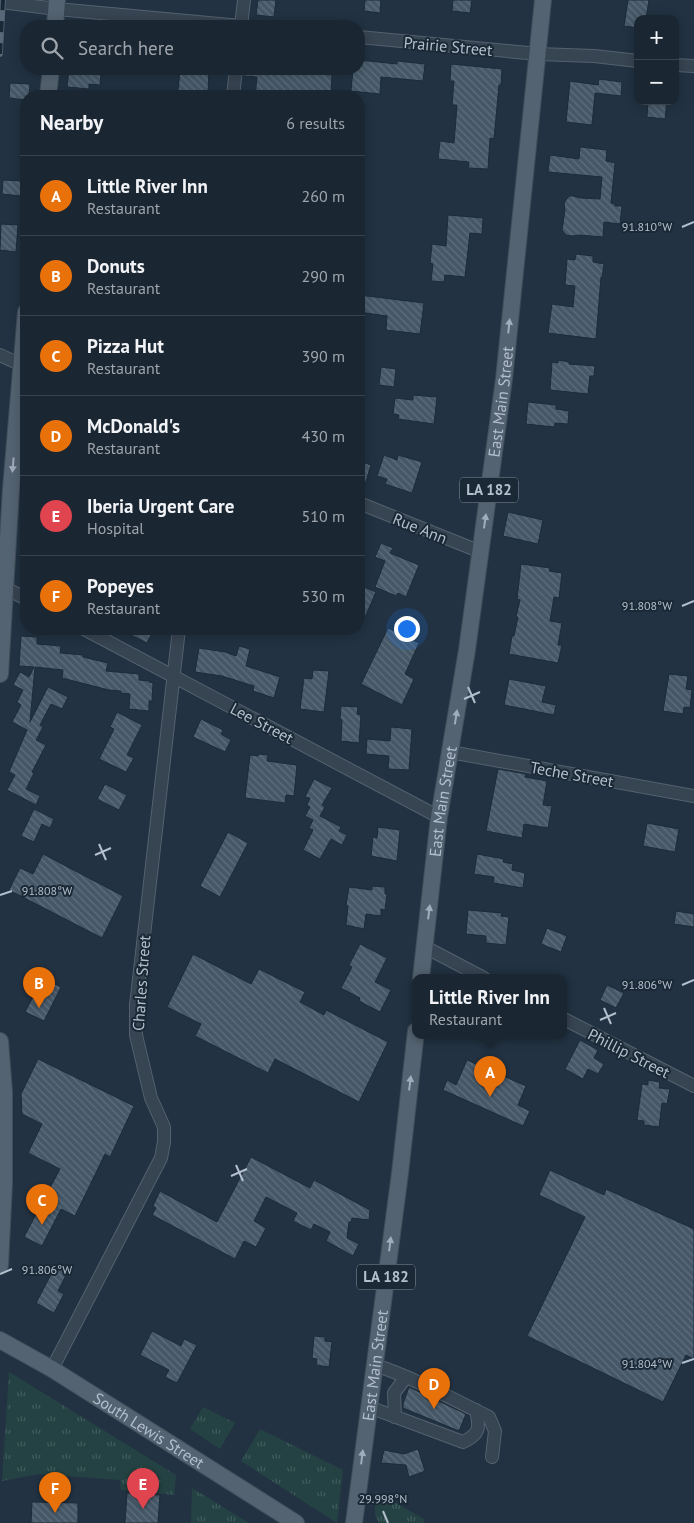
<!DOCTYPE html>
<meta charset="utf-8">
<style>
:root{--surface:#1a2632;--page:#232e3a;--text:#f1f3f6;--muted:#9fa5ac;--line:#38434d;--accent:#85bfff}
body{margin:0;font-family:"PT Sans",sans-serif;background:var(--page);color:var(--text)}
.controls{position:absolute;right:15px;top:15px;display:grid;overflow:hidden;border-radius:10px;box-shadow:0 2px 12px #0003}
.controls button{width:45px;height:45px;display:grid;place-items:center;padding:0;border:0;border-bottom:1px solid var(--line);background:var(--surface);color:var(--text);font:25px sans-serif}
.you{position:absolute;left:406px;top:628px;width:18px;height:18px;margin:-12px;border:4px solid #fff;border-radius:50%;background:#1a73e8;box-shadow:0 0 0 8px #1a73e833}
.badge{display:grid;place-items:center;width:32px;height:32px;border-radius:50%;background:var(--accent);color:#fff;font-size:16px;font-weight:700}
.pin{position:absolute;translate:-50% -41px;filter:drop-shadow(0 1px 2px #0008)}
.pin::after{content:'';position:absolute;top:26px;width:18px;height:15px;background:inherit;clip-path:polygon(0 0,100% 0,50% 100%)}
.popup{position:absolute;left:412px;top:974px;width:155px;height:65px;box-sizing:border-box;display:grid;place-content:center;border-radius:10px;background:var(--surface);filter:drop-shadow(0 1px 4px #0005);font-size:16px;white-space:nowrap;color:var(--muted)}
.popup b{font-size:19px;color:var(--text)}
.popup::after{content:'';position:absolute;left:50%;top:100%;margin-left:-10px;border:10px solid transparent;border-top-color:var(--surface)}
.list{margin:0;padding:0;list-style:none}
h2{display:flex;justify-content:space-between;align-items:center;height:65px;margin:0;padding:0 20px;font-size:21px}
h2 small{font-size:16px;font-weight:400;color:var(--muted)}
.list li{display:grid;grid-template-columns:32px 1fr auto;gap:15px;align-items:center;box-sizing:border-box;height:80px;padding:0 20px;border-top:1px solid var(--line)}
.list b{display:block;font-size:19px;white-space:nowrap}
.list p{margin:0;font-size:16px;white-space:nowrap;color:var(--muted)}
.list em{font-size:16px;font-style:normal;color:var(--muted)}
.icon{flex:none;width:28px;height:28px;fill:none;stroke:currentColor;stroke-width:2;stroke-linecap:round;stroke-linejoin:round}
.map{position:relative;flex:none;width:694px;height:1523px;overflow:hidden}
.search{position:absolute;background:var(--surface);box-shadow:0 2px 12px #0003;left:20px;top:20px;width:345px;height:55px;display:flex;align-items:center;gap:12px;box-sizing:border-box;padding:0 18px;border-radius:20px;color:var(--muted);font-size:19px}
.panel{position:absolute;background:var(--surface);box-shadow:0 2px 12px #0003;left:20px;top:90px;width:345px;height:545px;border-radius:20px}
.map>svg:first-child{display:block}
</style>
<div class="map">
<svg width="694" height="1523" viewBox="0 0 694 1523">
<defs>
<pattern id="grass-tufts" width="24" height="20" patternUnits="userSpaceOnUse" patternTransform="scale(1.25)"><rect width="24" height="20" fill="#244243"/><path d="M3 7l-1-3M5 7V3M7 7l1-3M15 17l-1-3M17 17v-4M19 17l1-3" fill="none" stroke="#415c5d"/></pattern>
<pattern id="building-back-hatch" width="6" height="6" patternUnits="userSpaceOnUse" patternTransform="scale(1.25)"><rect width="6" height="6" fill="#465868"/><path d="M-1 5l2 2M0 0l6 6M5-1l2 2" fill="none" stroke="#5e6e7c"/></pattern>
</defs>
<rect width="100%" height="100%" fill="#223242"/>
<path fill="url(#grass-tufts)" d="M9,1372L176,1475L174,1495L121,1490L120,1480L39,1474L2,1481Z
M203,1407L235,1423L220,1449L190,1429Z
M260,1429L343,1470L337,1523L241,1461Z
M192,1488L249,1523H191Z
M375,1491L424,1519V1523H379L375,1515Z"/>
<path fill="url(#building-back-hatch)" stroke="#1d2b38" d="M258,0H276L274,17L256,15Z
M365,0H381L380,13L364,11Z
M453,0H472L470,13L452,11Z
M628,0H649L646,19H638V28L624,26Z
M359,60L397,64V61L425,64L423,81L381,77L380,94L351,91L353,69H359Z
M451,64L502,69L501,85H499L494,139L490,138L488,169L468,168L469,162L438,159L440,141L454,143L457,105H452L454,81H450Z
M69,69H90V74L101,75L100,85L89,84V89L67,87Z
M180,69H209L208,94L178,91Z
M244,69H304V73L332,75L331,96H255L257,77L243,76Z
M599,79L622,82L621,96L595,93L592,125L566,122L570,81L598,85Z
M10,83L30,84L29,96H26V100L9,98Z
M648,101H667L665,119L647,117Z
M580,147L607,150L606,161L615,163L611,203L615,204V206H622L620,224L604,222L603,237L579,235L573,236L566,235L562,230L565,210L564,203L569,196H573L580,198L600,199L602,177L548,172L550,155L579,159Z
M3,180L22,181L21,196L2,194Z
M448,215L483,218L482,234L470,233L465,277L445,275L444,282L431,281L433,264L430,263L432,244L446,246Z
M1,224L18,225L16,252L0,250Z
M576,254L593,256V262L604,264L602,278L601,277L596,339L548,333L552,304L573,307L575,286L565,285L567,259L575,260Z
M359,295L424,303L420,334L386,330L387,316L359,312Z
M558,360L569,362V364L595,366L594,376H590L588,394L550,390L552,362L558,363Z
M381,367L396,369L394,387L379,385Z
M413,395L437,397L434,424L398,419L399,415L393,414L395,398L413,400Z
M528,402L556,405V409L569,411L568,424L555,423L554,427L526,424Z
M384,455L397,460L398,455L422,462L412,493L385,484L387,479L377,476Z
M359,461L371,465L362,495H359Z
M508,512L543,520L538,544L503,536Z
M381,543L393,548L390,553L419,565L406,597L398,593L396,596L375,587L385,561L375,557Z
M521,564L550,568L549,571L562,573L559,598L554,597L550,621L562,623L558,645H562L558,663L509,654L512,636H514L518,617H516L520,600L517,599Z
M359,585L376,592L359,631Z
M388,628L419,643L405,674L414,679L402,705L361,684Z
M119,629H154L147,643Z
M21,636L37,637V644L61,646L60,653L83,655V657L108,663L106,671L139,674V680L149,681V682L153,683L152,701H149V711L129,709L130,694L121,693V691L109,690L62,678L63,670L35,667L30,722L48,687L68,697L62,709L51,704L40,725L43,727L36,740L46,745L32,772L34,773L26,789L40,796L36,805L7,790L15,775L9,772L27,730L12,722L21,705L17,702L23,690L13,685L20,672L29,677L34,667L19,666Z
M239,646L250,649L246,666L280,677L274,698L253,691L254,686L222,676L195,672L199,648L225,652L236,656Z
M313,670L329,671L324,712L300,709L304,678L312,679Z
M669,674L688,676L686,689L692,690L690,708L684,707L683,714L663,711Z
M509,679L546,686L542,702L556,705L554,715L504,705Z
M341,706L358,707L357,714L361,715L359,743L341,741L342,720L340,719Z
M117,712L142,725L127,755L134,758L126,772L99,759L114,729L110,727Z
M201,719L223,730L221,734L231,740L225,752L193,737Z
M391,727L412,729L409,770L388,769L389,756L366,754L367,739L390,741Z
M258,754L268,755L267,761L297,765L294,796L286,795L285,803L245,798L250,755L258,756Z
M498,769L526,774L525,777L547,781L543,805L552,806L548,828L524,824L522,838L486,831Z
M314,779L332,788L322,805L325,807L320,816L341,827L339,831L347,835L342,845L331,839L320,859L303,850L313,830L309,828L313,820L305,816L310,807L307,805L310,798L305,797Z
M105,784L127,795L119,810L97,799Z
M34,809L54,819L50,828L42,824L34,842L21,836Z
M647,823L679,829L675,852L643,846Z
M378,827L400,830L397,861L371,856L373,837L377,838Z
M228,832L248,843L220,897L200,886Z
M43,854L123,896L102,938L9,890L20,868L33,874Z
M477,854L504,859L503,862L513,864L512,870L525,873L523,888L493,883L494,877L474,874Z
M372,886L385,887V894H387L385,910L381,909V916L366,914L364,929L346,925L348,906L346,905L349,887L372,890Z
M468,910L502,913L501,916L509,917L506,945L486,943V936L466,934Z
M676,911L694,914V927L674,924Z
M547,928L567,936L561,952L541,944Z
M360,944L387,958L375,982L391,990L380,1012L359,1001L360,998L341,988L352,967L349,965Z
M193,954L251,984L259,969L305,992L300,1002L324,1015L326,1010L388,1042L359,1102L275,1059L268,1073L195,1036L201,1024L167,1007Z
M43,978L61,987L44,1021L25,1012Z
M607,985L624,993L616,1008L600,1000Z
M580,1040L598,1050L594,1058L604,1064L598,1074L588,1069L583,1079L565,1069Z
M38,1059L134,1106L110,1157L105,1154L75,1216L61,1209L42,1246L24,1237L60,1169L28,1153L42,1124L22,1114L21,1094Z
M467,1060L526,1086L518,1105L530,1111L523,1126L443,1090L447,1080L456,1085Z
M648,1080L660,1082L659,1088L670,1089L667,1104L662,1103L659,1127L644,1125V1121L637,1120L642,1084L648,1085Z
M251,1157L310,1188L314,1180L370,1210L369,1220L352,1218L351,1222H349L347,1238L359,1244L353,1256L326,1241L330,1232L314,1224L311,1230L293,1221L297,1213L266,1197L254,1221L266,1228L256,1247L244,1241L235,1259L152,1215L156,1208L153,1206L160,1191L217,1222Z
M550,1170L604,1195L606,1189L694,1229V1359L686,1355L663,1402L527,1336L585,1217L539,1195Z
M56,1265L68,1271L58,1291L64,1294L54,1313L36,1303Z
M152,1331L181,1346L184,1339L197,1345L177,1383L165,1377L169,1370L140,1355Z
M314,1336L325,1337V1341L332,1342L329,1367L316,1365L317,1359L312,1358Z
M409,1387L466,1414L459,1431L403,1408V1404Z
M418,1449L425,1471L409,1477L406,1465L381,1463L384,1450L404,1454Z
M127,1493L160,1495L158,1523H125Z
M32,1502L78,1503V1523H31Z"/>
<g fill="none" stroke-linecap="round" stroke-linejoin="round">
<defs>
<path id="minor" d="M0,2L57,9L241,26
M241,26L244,0
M359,37L538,54L594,56L638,61
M675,65L694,66
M233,96L236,69
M0,355L26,367
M359,503L481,552
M0,585L26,599
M84,629L439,817
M450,752L694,796
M425,947L484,978
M564,1019L694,1086
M375,1365C414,1378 451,1398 489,1417L495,1431L492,1457
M52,1369L161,1158L164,1142V1127L151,1098L136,1035V1005L179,629
M369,1407L463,1442C480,1434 480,1428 476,1410
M395,1417L394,1393L406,1377"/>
<g id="major">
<path d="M55,26L57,0"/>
<path d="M48,96L51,69"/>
<path d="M0,674L11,489L26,312"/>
<path id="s1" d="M421,978L439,817L467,650L504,379L543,0"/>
<path d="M0,1041L4,1092V1183L0,1265"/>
<path id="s2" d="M0,1340L52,1369L296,1523"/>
<path id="s3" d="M354,1523L400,1173L416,1031"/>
</g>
</defs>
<use href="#minor" stroke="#54626f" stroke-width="14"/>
<use href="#major" stroke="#404d5a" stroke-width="18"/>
<use href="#minor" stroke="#374451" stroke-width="12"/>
<use href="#major" stroke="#546371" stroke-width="16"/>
<defs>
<path id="rail" d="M0,54L3,0"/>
</defs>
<use href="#rail" stroke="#586879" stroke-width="5.5"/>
<use href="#rail" stroke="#1b2936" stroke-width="4" stroke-dasharray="11" stroke-linecap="butt"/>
</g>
<defs><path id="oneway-solid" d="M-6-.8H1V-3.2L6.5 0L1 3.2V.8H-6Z" transform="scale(1.25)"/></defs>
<g fill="#a0adba">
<use href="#oneway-solid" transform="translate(509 326) rotate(-84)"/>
<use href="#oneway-solid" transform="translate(13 465) rotate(95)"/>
<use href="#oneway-solid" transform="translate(485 521) rotate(-82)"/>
<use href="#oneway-solid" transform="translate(456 717) rotate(-81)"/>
<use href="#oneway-solid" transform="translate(429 912) rotate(-83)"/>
<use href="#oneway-solid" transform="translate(410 1083) rotate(-83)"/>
<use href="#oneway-solid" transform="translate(390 1244) rotate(-83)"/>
<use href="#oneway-solid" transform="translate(362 1457) rotate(-83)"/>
</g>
<path fill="none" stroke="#b3bfcc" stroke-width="2" d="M682,227L694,222M682,606L694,601M468,687L475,703M464,699L480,692M99,844L106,860M95,855L111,848M0,895L12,891M682,985L694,980M604,1008L611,1024M600,1020L616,1013M236,1165L243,1181M231,1176L247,1169M0,1274L12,1269M682,1363L694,1359M383,1511L388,1523"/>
<g text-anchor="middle" stroke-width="4" stroke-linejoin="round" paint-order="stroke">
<g fill="#1b2936" stroke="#85929f" stroke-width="1">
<rect x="460" y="477.5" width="58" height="25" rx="4"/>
<rect x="357" y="1264.5" width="58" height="25" rx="4"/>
</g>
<g font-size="15" font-weight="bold" fill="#b3bfcc">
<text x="489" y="495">LA 182</text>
<text x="386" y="1282">LA 182</text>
</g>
<g font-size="16" fill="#b3bfcc" stroke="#1b2936">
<text transform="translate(448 46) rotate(5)" y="6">Prairie Street</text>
<text dy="6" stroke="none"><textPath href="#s1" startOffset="582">East Main Street</textPath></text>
<text transform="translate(420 528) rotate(22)" y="6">Rue Ann</text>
<text transform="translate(262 723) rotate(28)" y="6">Lee Street</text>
<text transform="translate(572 774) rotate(10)" y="6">Teche Street</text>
<text dy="6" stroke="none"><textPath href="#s1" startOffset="178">East Main Street</textPath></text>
<text transform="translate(141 983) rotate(-86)" y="6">Charles Street</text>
<text transform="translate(629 1053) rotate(27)" y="6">Phillip Street</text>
<text dy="6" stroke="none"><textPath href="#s3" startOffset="159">East Main Street</textPath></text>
<text dy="6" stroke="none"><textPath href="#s2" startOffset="174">South Lewis Street</textPath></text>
</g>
</g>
<g font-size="12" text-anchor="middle" fill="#b3bfcc" stroke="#1b2936" stroke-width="4" stroke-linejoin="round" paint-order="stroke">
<text x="647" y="231">91.810°W</text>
<text x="647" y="610">91.808°W</text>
<text x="47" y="895">91.808°W</text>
<text x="647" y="989">91.806°W</text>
<text x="47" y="1274">91.806°W</text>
<text x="647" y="1368">91.804°W</text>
<text x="383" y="1503">29.998°N</text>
</g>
</svg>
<div class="controls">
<button>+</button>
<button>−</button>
</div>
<div class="you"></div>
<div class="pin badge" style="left:490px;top:1097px;background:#e8710a">A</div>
<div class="popup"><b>Little River Inn</b>Restaurant</div>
<div class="pin badge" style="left:39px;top:1008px;background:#e8710a">B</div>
<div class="pin badge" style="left:42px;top:1225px;background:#e8710a">C</div>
<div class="pin badge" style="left:434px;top:1409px;background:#e8710a">D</div>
<div class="pin badge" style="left:143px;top:1509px;background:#e0444e">E</div>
<div class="pin badge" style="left:55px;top:1513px;background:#e8710a">F</div>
<div class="search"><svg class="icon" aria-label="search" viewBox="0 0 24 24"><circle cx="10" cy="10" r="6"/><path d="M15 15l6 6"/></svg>Search here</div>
<section class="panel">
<h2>Nearby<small>6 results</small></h2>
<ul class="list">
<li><span class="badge" style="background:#e8710a">A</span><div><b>Little River Inn</b><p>Restaurant</p></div><em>260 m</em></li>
<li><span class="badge" style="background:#e8710a">B</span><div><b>Donuts</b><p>Restaurant</p></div><em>290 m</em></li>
<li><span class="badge" style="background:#e8710a">C</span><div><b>Pizza Hut</b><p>Restaurant</p></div><em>390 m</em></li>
<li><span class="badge" style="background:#e8710a">D</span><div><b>McDonald's</b><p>Restaurant</p></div><em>430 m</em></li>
<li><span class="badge" style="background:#e0444e">E</span><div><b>Iberia Urgent Care</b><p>Hospital</p></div><em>510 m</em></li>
<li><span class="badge" style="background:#e8710a">F</span><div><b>Popeyes</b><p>Restaurant</p></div><em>530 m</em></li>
</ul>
</section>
</div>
